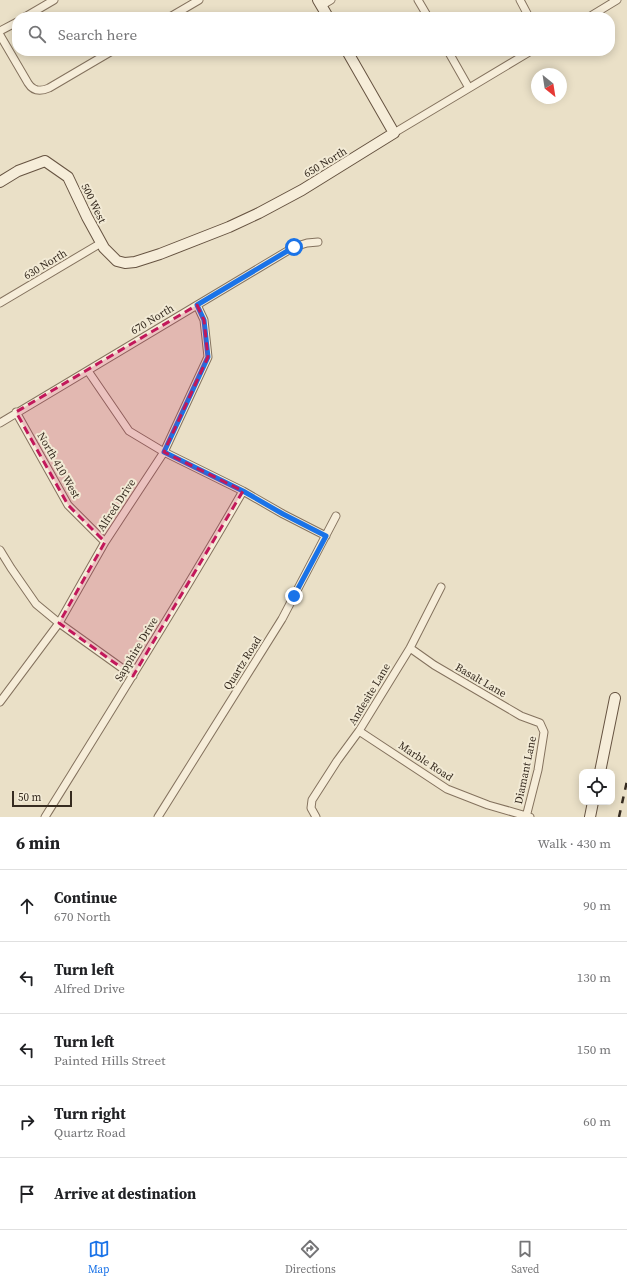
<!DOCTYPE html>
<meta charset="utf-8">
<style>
:root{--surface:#fff;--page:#f6f6f6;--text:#202124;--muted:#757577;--line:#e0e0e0;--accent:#1a73e8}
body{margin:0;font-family:"Source Serif 4",serif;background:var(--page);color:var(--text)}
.controls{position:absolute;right:12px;bottom:12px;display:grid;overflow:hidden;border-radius:8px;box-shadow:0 2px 10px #0003}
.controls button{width:36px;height:36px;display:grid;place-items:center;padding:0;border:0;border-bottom:1px solid var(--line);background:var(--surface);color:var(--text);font:20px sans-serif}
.compass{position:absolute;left:531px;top:68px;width:36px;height:36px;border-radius:50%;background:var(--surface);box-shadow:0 2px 10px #0003;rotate:150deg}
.scale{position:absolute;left:12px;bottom:10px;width:60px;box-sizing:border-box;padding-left:4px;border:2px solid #362b20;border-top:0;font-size:11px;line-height:14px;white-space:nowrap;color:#362b20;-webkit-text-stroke:3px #f2ead5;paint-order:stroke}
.stop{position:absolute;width:12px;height:12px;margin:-9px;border:3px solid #1a73e8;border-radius:50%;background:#fff}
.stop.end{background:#1a73e8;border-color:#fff;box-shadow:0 1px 4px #0008}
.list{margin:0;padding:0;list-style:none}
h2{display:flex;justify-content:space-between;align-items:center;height:52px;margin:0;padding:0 16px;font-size:17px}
h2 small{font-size:13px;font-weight:400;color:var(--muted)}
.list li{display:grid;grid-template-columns:26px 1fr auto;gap:12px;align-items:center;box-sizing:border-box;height:72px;padding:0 16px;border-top:1px solid var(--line)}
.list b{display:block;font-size:15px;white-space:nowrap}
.list p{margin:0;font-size:13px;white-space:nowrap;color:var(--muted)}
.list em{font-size:13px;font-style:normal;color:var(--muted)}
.icon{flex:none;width:22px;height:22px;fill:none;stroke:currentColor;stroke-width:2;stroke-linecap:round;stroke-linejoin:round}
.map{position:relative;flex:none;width:627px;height:817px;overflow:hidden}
.search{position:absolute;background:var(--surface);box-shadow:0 2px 10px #0003;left:12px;right:12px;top:12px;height:44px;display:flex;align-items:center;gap:10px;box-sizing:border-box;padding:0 14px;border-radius:16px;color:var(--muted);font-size:15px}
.sheet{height:412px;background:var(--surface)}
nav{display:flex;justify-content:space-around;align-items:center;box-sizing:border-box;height:56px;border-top:1px solid var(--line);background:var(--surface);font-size:11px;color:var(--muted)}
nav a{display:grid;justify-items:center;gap:2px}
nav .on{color:var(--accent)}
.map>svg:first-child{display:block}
</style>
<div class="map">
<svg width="627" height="817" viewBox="0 0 627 817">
<rect width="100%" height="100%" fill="#eae0c7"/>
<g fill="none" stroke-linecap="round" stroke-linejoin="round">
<defs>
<path id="street" d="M418,0L428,17
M520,0L529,17
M321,6L331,0
M25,17L54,0
M170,17L199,0
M589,17L617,0
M0,31L17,22
M0,35L28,83C33,91 40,92 49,88L112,51
M448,51L469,88
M394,133L531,51
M0,303L101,243
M88,371L129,431L164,452L243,491L283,514L326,536
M16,412L68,505L105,542
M0,423L294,247L307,243L318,242
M0,550L11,568L36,604L59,623L133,676
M410,648L434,665L521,716L540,723L544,732L538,770L526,817
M0,702L59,623L105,542L164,452L208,357L204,320L197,305
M359,731L447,789L488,805L530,817
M45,817C112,709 180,601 243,491
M158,817L282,619L336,516
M316,817L311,808L312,800L337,761L359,731L410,648L441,587"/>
<path id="secondary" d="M318,0L328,17
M0,182L18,171L45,161L68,177L87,217L104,248L117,261L125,263L135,262L160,254L229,227L259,213L302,190L394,133L347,51
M600,772L615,698
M590,817L593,802"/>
</defs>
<use href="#street" stroke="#84725e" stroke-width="9"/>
<use href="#secondary" stroke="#665341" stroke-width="12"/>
<use href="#street" stroke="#f6edd9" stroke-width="7"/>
<use href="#secondary" stroke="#f6edd9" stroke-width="10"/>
<path stroke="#362b20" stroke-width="2.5" stroke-dasharray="7 7" stroke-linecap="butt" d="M619,817L627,781"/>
</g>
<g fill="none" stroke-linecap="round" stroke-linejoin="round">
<path stroke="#1a73e8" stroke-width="5" d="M294,247L197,305L204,320L208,357L164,452L243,491L283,514L326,536L294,596"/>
</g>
<path fill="#c2185b" fill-opacity="0.2" stroke="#c2185b" stroke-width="3" stroke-dasharray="8 5" stroke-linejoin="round" d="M197,305L204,320L208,357L164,452L243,491L133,676L59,623L105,542L68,505L16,412Z"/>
<g text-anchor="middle" stroke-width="4" stroke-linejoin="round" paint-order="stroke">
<g font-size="11" fill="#362b20" stroke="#f2ead5">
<text transform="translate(325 162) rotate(-31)" y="4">650 North</text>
<text transform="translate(94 203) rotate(64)" y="4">500 West</text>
<text transform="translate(45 264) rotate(-31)" y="4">630 North</text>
<text transform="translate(152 319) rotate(-31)" y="4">670 North</text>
<text transform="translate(59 465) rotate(60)" y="4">North 410 West</text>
<text transform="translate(116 505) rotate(-57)" y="4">Alfred Drive</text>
<text transform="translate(136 649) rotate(-59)" y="4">Sapphire Drive</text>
<text transform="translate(242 663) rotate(-58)" y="4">Quartz Road</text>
<text transform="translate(481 680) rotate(30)" y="4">Basalt Lane</text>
<text transform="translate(369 694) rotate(-59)" y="4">Andesite Lane</text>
<text transform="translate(426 761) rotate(33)" y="4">Marble Road</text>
<text transform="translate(525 770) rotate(-78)" y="4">Diamant Lane</text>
</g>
</g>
</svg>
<div class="controls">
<button><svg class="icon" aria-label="locate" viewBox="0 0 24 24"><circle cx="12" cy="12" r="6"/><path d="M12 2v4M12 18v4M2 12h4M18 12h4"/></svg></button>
</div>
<svg class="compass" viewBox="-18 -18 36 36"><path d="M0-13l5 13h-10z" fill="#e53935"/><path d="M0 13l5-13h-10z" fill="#757577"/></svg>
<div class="scale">50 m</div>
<div class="stop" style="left:294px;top:247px"></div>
<div class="stop end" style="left:294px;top:596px"></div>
<div class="search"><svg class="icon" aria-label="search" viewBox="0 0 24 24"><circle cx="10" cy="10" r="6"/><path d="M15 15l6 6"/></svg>Search here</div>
</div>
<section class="sheet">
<h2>6 min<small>Walk · 430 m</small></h2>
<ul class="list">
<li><svg class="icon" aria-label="ahead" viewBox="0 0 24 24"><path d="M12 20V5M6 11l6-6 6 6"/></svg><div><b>Continue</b><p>670 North</p></div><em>90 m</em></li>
<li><svg class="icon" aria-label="left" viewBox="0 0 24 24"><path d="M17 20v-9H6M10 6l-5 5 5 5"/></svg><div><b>Turn left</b><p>Alfred Drive</p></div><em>130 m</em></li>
<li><svg class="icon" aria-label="left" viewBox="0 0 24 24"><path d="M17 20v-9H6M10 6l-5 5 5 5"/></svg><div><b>Turn left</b><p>Painted Hills Street</p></div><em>150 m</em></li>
<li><svg class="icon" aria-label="right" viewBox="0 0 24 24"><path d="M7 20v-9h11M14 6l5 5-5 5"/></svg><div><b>Turn right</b><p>Quartz Road</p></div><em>60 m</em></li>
<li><svg class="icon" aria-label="arrive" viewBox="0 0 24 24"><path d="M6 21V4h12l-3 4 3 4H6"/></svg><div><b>Arrive at destination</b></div></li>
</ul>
</section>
<nav>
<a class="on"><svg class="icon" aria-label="map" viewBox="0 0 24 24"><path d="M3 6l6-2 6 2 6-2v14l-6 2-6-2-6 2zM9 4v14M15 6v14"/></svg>Map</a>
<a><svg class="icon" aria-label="directions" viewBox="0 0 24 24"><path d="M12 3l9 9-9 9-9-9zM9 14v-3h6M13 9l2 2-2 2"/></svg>Directions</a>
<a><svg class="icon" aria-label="saved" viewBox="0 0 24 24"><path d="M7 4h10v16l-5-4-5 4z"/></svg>Saved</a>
</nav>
